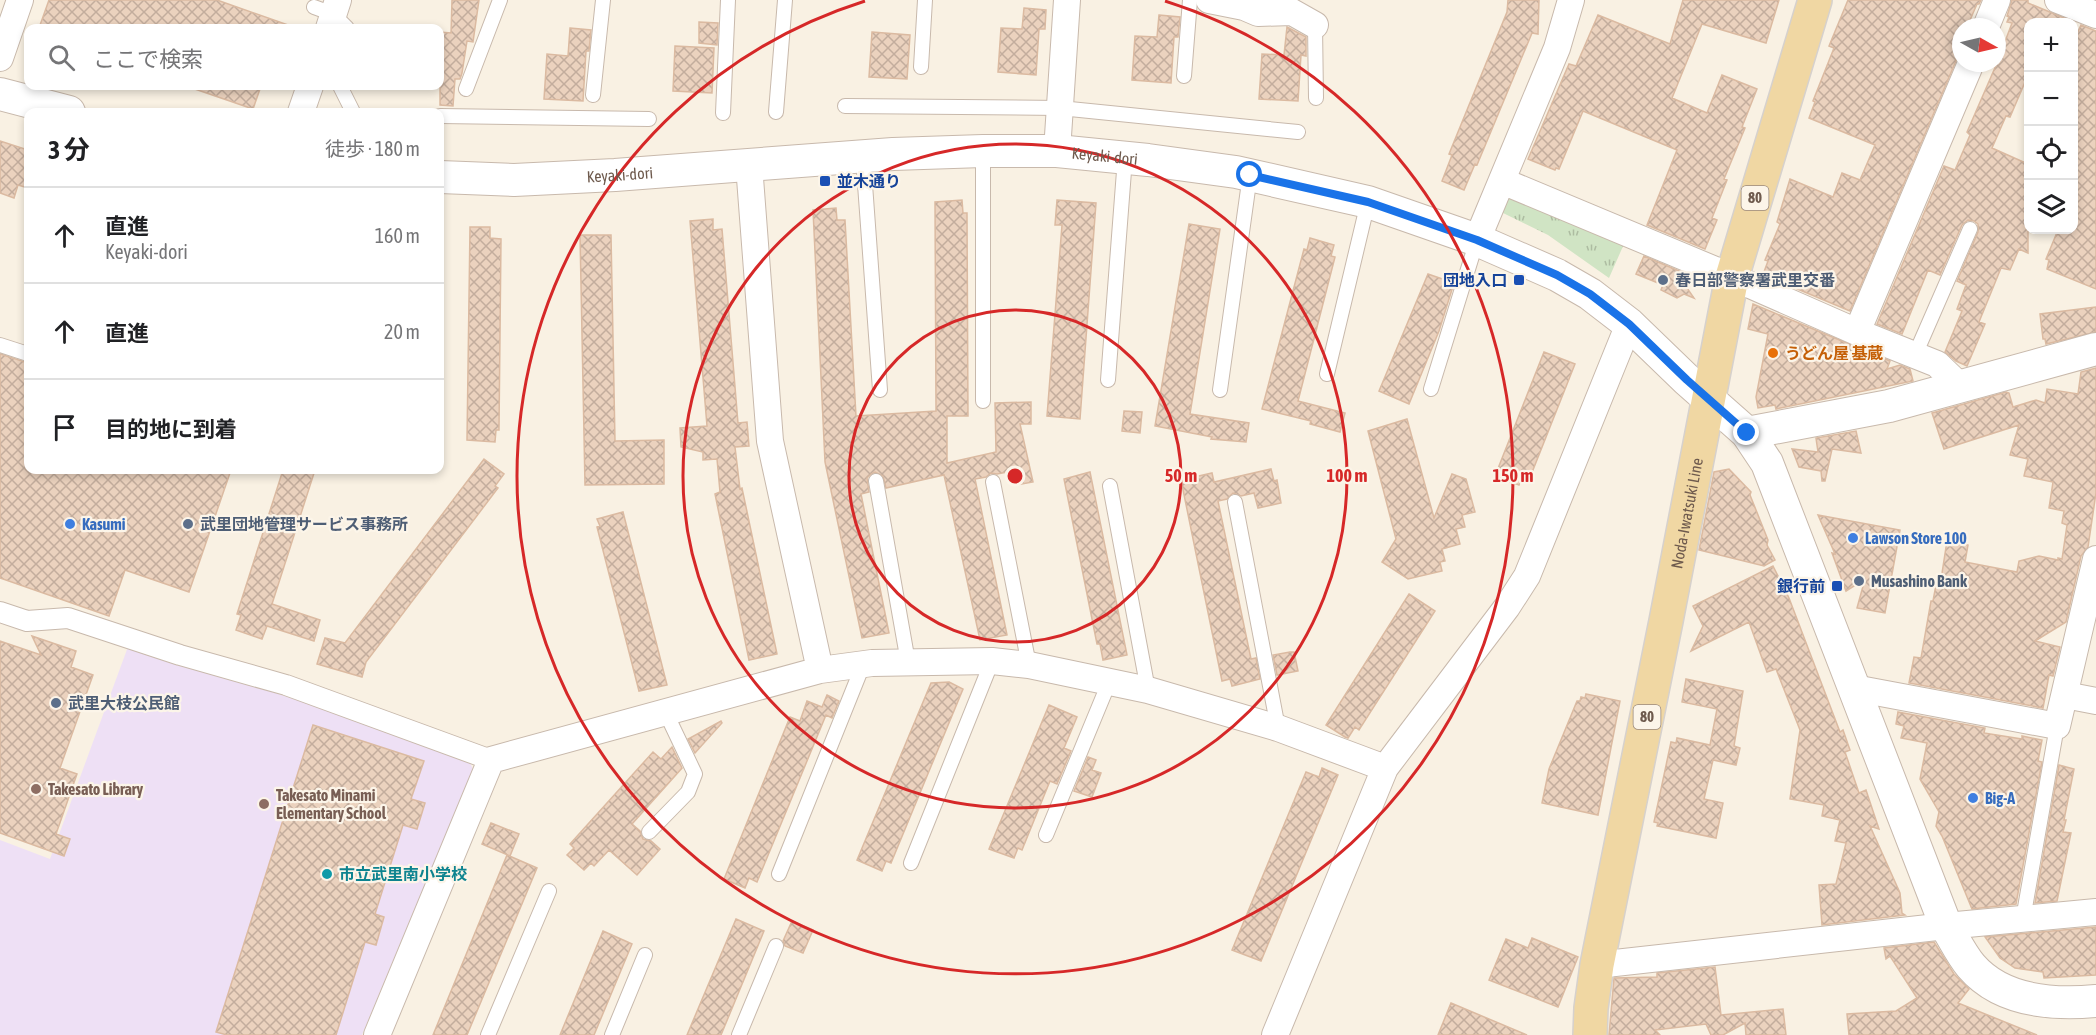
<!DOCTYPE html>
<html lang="ja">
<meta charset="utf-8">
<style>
:root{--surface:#fff;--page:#f2f2f2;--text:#202124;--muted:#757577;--line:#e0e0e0}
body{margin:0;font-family:"Asap Condensed","Noto Sans JP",sans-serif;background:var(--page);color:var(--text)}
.controls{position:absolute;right:18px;top:18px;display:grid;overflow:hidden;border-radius:12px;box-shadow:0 3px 9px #0003}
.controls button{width:54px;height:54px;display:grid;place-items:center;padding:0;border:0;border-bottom:2px solid var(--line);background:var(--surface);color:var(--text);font:30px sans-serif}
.compass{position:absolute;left:1952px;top:18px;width:54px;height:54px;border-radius:50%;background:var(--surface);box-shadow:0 3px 9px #0003;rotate:98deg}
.stop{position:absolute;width:18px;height:18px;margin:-14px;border:4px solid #1a73e8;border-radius:50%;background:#fff}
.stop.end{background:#1a73e8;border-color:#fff;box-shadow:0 2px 6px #0008}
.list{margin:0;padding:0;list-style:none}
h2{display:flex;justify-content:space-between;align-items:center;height:78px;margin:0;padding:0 24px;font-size:26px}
h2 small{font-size:20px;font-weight:400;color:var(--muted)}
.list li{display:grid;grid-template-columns:39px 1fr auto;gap:18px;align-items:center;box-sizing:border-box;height:96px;padding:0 24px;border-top:2px solid var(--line)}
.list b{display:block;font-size:22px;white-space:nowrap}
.list p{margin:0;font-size:20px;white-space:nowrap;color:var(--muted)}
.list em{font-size:20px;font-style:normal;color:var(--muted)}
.icon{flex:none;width:33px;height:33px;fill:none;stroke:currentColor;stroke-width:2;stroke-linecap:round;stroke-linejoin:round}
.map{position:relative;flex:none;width:2096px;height:1035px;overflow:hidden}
.search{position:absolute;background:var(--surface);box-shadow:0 3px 9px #0003;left:24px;top:24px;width:420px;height:66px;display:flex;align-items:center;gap:15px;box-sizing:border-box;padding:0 21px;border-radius:12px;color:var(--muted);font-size:22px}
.panel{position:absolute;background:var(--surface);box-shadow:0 3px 9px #0003;left:24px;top:108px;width:420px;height:366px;border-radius:12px}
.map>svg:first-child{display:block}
</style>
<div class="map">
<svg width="2096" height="1035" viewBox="0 0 2096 1035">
<defs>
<pattern id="grass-tufts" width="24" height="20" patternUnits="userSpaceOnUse" patternTransform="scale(1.5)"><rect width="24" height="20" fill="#d0e4c4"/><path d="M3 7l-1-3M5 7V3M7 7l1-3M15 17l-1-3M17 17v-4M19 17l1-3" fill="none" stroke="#adbca1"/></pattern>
<pattern id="building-cross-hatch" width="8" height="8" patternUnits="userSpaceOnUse" patternTransform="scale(1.5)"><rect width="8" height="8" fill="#ebd2be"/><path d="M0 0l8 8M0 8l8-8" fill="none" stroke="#c3ad9d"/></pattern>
</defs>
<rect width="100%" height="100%" fill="#f9f1e3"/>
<path fill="#eee0f5" d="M129,644L467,757L473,769L362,1035H0V840L50,859Z"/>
<path fill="url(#grass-tufts)" d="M1509,195L1624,244L1609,278L1548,235L1501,212Z"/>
<path fill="url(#building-cross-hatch)" stroke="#dbbaa1" stroke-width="1.5" d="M49,0H217L291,26V28H39Z
M452,0H479L473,42L467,41L462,73L460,79H455L453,106L440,105V32L451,33Z
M1508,0H1539L1538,34L1532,33L1477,165L1475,164L1464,190L1442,181L1452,155L1449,154L1507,12Z
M1683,0H1779L1766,43L1702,24L1672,98L1707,113L1722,75L1757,89L1742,127L1745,128L1724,179L1727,180L1712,218L1717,220L1705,249L1647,225L1677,150L1583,111L1559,169L1556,168L1555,170L1528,159L1569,64L1576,66L1598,15L1670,44Z
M1848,0H1981L1979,4H1977L1967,27H1961V42L1956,53L1958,54V56L1850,311L1764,275V272L1768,261L1765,260L1780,224L1777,222L1790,179L1833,197L1842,173L1860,180L1875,145L1809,118L1815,102L1813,101L1834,48L1829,46Z
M2012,0H2028V3L2074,22H2028V75L2010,117L2006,116L1992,148L2028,164V253L2019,249L2010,270L2001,268L1979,322L1985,324L1967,366L1956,361L1945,352L1962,311L1957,309L1966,285L1957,281L1978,232V224L1974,221L1968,220L1962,225L1940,275L1928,270L1902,334L1877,324L1944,166L1955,170L1970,135L1967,132L1997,63L2012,23L2007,22L2009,17L2007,16Z
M1024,8L1046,10L1045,29H1039L1036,75L998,72L1001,28L1022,29Z
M1159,15L1180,17L1178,37H1174L1171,83L1132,80L1135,36L1157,37Z
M699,22L718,23L717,45L699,43Z
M2081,25L2096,31V289L2047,269L2049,260L2046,259L2058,230H2073V43Z
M1287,27L1306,37V56L1301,55L1298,101L1259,99L1262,54L1284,55Z
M570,28L591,30L589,51H586L583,101L544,99L547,54L568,56Z
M872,32L910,35L907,79L869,77Z
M675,46L714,48L712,93L673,91Z
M193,86H261L253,109L192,88Z
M0,141L28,150V188L18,185L14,198L0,193Z
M962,200L963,213H967L968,416H947V463L996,452L995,403L1031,402V424H1020L1033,482L1016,485L1013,471L997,474L991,473L986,477L975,479L1007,635L980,640L944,475L886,488L883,476L875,472L871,474L867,478L869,492L861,494L889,633L862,638L825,462L813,210L836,208L837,220H845L856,416L936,411L935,202Z
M1057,200L1096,203L1080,419L1047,416L1062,225H1055Z
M713,219V230L722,229L738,423L747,422L749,446L735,447L740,489L742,488L777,654L749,660L715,494L720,492L717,459L703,460V452L681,447L680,428L707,426L690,221Z
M1189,224L1220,229L1190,414L1249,423L1246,442L1211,439L1212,437L1155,426Z
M470,227H490V238L501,239L499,430H496L495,442L467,440Z
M580,235H611L615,441L664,440V484L585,485Z
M1310,238L1334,245L1331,256L1335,257L1298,401L1345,413L1340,432L1310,424L1311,421L1262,409L1304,249L1307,250Z
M1644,256L1679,271L1678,275L1694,298L1684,294L1677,298L1661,290L1663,285L1636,274Z
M1428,274L1454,283L1439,331L1409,404L1379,391Z
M1753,304L1890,361L1887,369L1900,365L1910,369L1913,381L1776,409L1775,405L1758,408L1756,397L1768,334L1748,329Z
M2096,307V332L2046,344L2045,339H2043L2040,314Z
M1544,352L1575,364L1529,480L1522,477L1519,485L1495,476Z
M0,354L28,363V470H231L189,592L125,570L109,616L0,578Z
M2096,368V493L2088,547L2081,556L2066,622L2035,641L2060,647L2053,676L2049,675L2043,708L1909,683L1914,657L1921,658L1931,601H1933L1936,585L1940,586L1947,541L1968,545L1965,562L2017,572L2019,561L2039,556L2058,560V558L2062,559L2067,525L2062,523L2064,511L2049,508L2053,482L2024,476L2028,459L2010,455L2019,425L1944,449L1932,413L2006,392L2009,393L2013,407L2036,400L2045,403L2047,389L2078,394L2081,372Z
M1124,411L1142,412L1140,433L1122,431Z
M1407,419L1434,518L1452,474L1466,479L1475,512L1462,515L1465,527L1456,529L1460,544L1442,549L1445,561L1440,562L1442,571L1408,579L1382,562L1396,539L1368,431Z
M1856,431L1861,453L1832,449L1825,481H1822L1821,471L1799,467L1792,449L1818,452L1816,438Z
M484,459L504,474L495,486L498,488L366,662L362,677L317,664L325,638L345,643Z
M1271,469L1274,481L1277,480L1281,503L1258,508L1254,493L1241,496L1233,493L1227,499L1218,501L1251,659L1256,658L1260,679L1232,686L1230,679L1222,681L1181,480L1212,473L1214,482Z
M1729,469L1751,492L1750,495L1768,540L1767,545L1775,560L1764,566L1699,550L1714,472Z
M283,470H315L272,604L320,620L314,641L267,626L262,639L236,630L241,615L237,614Z
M1090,472L1127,655L1103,660L1100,644H1097L1064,479Z
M623,512L667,685L639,691L597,527L600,526L597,519Z
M1818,515L1900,530L1885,613L1857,608L1865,579L1846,591L1832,553L1835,554Z
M1773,566L1789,598L1840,732L1843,730L1850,750L1845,752L1859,793L1866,790L1879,829L1870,826L1900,893L1902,913L1905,915L1822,925L1819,885L1836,884L1846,843L1835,841L1840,820L1822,816L1824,805L1790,799L1800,730L1776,669L1767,672L1749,622L1691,651L1703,626L1693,606Z
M1409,594L1435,611L1359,730L1355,727L1348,738L1345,737L1326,725Z
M32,636L76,651L71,667L93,675L60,768L77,774L56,834L70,839L64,856L0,833V641L41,655Z
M1290,652H1294L1298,671L1277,675L1273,655Z
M1686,679L1743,691L1734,746L1740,748L1736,765L1713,760L1704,799L1723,803L1716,838L1657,826L1658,823L1654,822L1671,742L1676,743L1677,738L1710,745L1717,709L1682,702Z
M949,682L963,689L891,863L886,861L882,871L857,860L931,683Z
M1586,694L1620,701L1598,815L1542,803L1549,769L1577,701H1580L1581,697L1585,698Z
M827,695L839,701L832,718L826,715L757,882L749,878L745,888L724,879L790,717L800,721L807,701L822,707Z
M1049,705L1077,717L1064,748L1071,751L1057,784L1050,781L1022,850L1018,848L1014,858L989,849Z
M1898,712L1985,728L1984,733L2022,739V736L2042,740L2038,761L2042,762L2016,904L1972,909L1942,836L1936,826L1939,812L1920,779L1927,743L1901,738L1904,726L1896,724Z
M721,721L722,723L695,753L688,739Z
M313,725L424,761L411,799L425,803L417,829L403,825L375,914L384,917L376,945L365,942L336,1035H227L216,1032Z
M672,747L682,768L632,824L640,831L643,839L651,841L660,849L637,875L609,850L594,866L591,863L584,870L567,855L574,848L570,844L653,752L661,759Z
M1088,757L1096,760L1092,770L1101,773L1092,797L1074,791Z
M2059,765L2074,769L2064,820H2066L2063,832L2071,833L2057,901L2035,903Z
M1322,768L1338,775L1261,961L1232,950L1306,772L1319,777Z
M491,823L519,834L510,856L482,844Z
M507,855L537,868L467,1035H433Z
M736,919L764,931L721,1035H687Z
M792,921L813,930L803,953L785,946L783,941Z
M2096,927V975L2044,978L2043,972L2015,968L2000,958L1985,937Z
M603,931L632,944L594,1035H560Z
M1532,938L1578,957L1558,1007L1489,980L1506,939L1528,948Z
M1934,942L1954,974L1969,989L1958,1003L2037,1035H1849L1847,1014L1896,1011L1917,998L1890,956L1886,959L1884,948Z
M1715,967L1721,1015L1783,1009L1786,1035H1746L1745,1023L1723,1035H1711L1706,1024L1655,1030L1660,1035H1609L1614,978L1657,977V973Z
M1451,1003L1527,1035H1438Z"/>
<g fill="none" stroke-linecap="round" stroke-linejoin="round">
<defs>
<path id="service" d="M314,7L333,14L347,28
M1315,25L1316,98
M921,67L925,0
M1184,76L1190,0
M340,86L353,112
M466,89L500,0
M593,95L603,0
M845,106L1060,108L1298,132
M776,112L785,0
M723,113L728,0
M440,116L649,119
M863,157L880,390
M0,345L28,354
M1915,355L1970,229
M1327,374L1368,202
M1108,380L1125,158
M1431,389L1477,240
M1220,390L1250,175
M983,401V151
M876,481L908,662
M993,482L1029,665
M1110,486L1148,690
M1235,502L1278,728
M649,832L688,792L695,774L666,713
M1046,835L1110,680
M911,863L992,661
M779,874L863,665
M2023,919L2057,726
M488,1035L549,891
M612,1035L645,955
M739,1035L776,946"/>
<path id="pedestrian" d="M0,612L27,621L68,618L180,655L286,685L491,760"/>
<path id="minor" d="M1209,0L1244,7L1258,13L1292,12L1315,25
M2058,0L2096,15
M1986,27L1997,0
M329,28L338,0
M0,58L20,0
M301,112L310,86
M1057,151L1067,0
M749,165L770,441L820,670
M1502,181L1732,277L1857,332L1937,364L1962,388
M1477,240L1557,48L1571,0
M1857,332L1971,63
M1854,688L2057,726L2096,559
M2065,695L2096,701
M1597,965L1946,926L2096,912
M377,1035L491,760L820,670L872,663L992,661L1029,665L1148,690L1278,728L1385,768
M1275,1035L1385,768L1507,607L1527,576L1629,324"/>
<g id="tertiary">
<path d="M0,94L69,112"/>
<path id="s1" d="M440,177L514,180L615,175L893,154L983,151H1057L1148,160L1236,172L1368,202L1477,240L1557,275L1590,294L1629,324L1687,380L1747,433L1767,463L1946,926C1954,939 1961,954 1971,966C2001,1001 2053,1005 2096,1001"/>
<path d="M1747,433L1889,406L2096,349"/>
</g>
<g id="primary">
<path id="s2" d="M1590,1035L1591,1008L1597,965L1666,621L1732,277L1815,0"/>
</g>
</defs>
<use href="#service" stroke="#c8b9ac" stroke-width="16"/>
<use href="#pedestrian" stroke="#c8b9ac" stroke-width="22"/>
<use href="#minor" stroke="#c8b9ac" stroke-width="28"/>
<use href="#tertiary" stroke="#c8b9ac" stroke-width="34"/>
<use href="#primary" stroke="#d6d1cd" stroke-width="36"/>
<use href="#service" stroke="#fff" stroke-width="14"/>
<use href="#pedestrian" stroke="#fff" stroke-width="20"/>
<use href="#minor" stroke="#fff" stroke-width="26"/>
<use href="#tertiary" stroke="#fff" stroke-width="32"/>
<use href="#primary" stroke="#f0d7a3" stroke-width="33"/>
</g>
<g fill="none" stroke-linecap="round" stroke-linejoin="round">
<path stroke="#1a73e8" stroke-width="8" d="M1250,175L1368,202L1477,240L1557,275L1590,294L1629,324L1687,380L1747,433"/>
</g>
<g fill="none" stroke="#d62828" stroke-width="3">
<circle cx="1015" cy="476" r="166"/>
<circle cx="1015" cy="476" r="332"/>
<path d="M1165 1A498 498 0 1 1 865 1"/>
</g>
<g fill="#1a4fb4" stroke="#fcf5e9" stroke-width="2">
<rect x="819" y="175" width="12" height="12" rx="3"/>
<rect x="1513" y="274" width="12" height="12" rx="3"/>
<rect x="1831" y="580" width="12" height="12" rx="3"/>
</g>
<g fill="#5c6f8a" stroke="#fcf5e9" stroke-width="2">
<circle cx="1663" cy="280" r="6"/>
<circle cx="188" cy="524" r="6"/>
<circle cx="1859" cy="581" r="6"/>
<circle cx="56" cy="703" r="6"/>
</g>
<circle fill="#e8710a" stroke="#fcf5e9" stroke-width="2" cx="1773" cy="353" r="6"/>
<g fill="#3f7fe0" stroke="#fcf5e9" stroke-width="2">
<circle cx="70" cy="524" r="6"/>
<circle cx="1853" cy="538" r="6"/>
<circle cx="1973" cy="798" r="6"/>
</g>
<g fill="#8d6e63" stroke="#fcf5e9" stroke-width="2">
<circle cx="36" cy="789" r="6"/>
<circle cx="264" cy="804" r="6"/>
</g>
<circle fill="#0f9aa8" stroke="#fcf5e9" stroke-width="2" cx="327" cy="874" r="6"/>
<g text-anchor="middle" stroke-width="4.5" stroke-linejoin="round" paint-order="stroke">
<g fill="#fcf5e9" stroke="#99887c" stroke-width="1.5">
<rect x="1741.5" y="186" width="27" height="24" rx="4.5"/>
<rect x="1633.5" y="705" width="27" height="24" rx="4.5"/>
</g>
<g font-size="15" font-weight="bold" fill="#6e5a4d">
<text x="1755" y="203">80</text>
<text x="1647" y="722">80</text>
</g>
<g font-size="16" fill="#6e5a4d" stroke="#fcf5e9">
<text dy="6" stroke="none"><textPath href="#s1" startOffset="666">Keyaki-dori</textPath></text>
<text dy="6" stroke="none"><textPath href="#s1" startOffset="180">Keyaki-dori</textPath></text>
<text dy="6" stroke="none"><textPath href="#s2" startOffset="531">Noda-Iwatsuki Line</textPath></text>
</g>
<g font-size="16" font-weight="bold" fill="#164399" stroke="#fcf5e9" text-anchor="end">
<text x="837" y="187" text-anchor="start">並木通り</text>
<text x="1507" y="286">団地入口</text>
<text x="1825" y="592">銀行前</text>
</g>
<g font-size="16" font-weight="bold" fill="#4e5e75" stroke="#fcf5e9" text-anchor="start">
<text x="1675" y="286">春日部警察署武里交番</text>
<text x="200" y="530">武里団地管理サービス事務所</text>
<text x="1871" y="587">Musashino Bank</text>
<text x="68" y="709">武里大枝公民館</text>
</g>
<g font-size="16" font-weight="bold" fill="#c56008" stroke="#fcf5e9" text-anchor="start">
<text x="1785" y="359">うどん屋 基蔵</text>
</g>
<g font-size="16" font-weight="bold" fill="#366cbe" stroke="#fcf5e9" text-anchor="start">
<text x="82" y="530">Kasumi</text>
<text x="1865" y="544">Lawson Store 100</text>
<text x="1985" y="804">Big-A</text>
</g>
<g font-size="16" font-weight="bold" fill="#785e54" stroke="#fcf5e9" text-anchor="start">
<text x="48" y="795">Takesato Library</text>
<text x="276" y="801">Takesato Minami<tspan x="276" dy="18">Elementary School</tspan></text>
</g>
<g font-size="16" font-weight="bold" fill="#0d838f" stroke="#fcf5e9" text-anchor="start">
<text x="339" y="880">市立武里南小学校</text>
</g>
</g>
<circle cx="1015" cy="476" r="9" fill="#d62828" stroke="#fcf5e9" stroke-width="3"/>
<g font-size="18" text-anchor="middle" font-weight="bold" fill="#d62828" stroke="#fcf5e9" stroke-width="4.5" stroke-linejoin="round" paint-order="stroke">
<text x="1181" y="482">50 m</text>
<text x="1347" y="482">100 m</text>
<text x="1513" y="482">150 m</text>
</g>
</svg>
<div class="controls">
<button>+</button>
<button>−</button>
<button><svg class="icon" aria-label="locate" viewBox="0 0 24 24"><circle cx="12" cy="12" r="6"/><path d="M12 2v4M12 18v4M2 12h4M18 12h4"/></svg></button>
<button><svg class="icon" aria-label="layers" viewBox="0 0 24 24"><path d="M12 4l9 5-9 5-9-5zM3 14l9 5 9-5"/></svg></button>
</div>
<svg class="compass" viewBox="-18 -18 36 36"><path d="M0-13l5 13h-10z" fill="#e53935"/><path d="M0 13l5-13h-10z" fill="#757577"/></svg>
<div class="stop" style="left:1250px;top:175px"></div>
<div class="stop end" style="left:1747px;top:433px"></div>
<div class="search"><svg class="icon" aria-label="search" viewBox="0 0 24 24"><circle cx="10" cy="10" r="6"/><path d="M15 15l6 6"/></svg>ここで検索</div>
<section class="panel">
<h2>3 分<small>徒歩 · 180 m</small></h2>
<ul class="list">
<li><svg class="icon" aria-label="ahead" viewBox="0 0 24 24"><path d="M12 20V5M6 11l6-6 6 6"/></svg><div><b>直進</b><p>Keyaki-dori</p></div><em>160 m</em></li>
<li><svg class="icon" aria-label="ahead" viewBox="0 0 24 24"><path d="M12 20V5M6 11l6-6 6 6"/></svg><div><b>直進</b></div><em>20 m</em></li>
<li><svg class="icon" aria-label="arrive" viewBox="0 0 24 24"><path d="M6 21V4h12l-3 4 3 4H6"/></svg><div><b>目的地に到着</b></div></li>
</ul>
</section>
</div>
